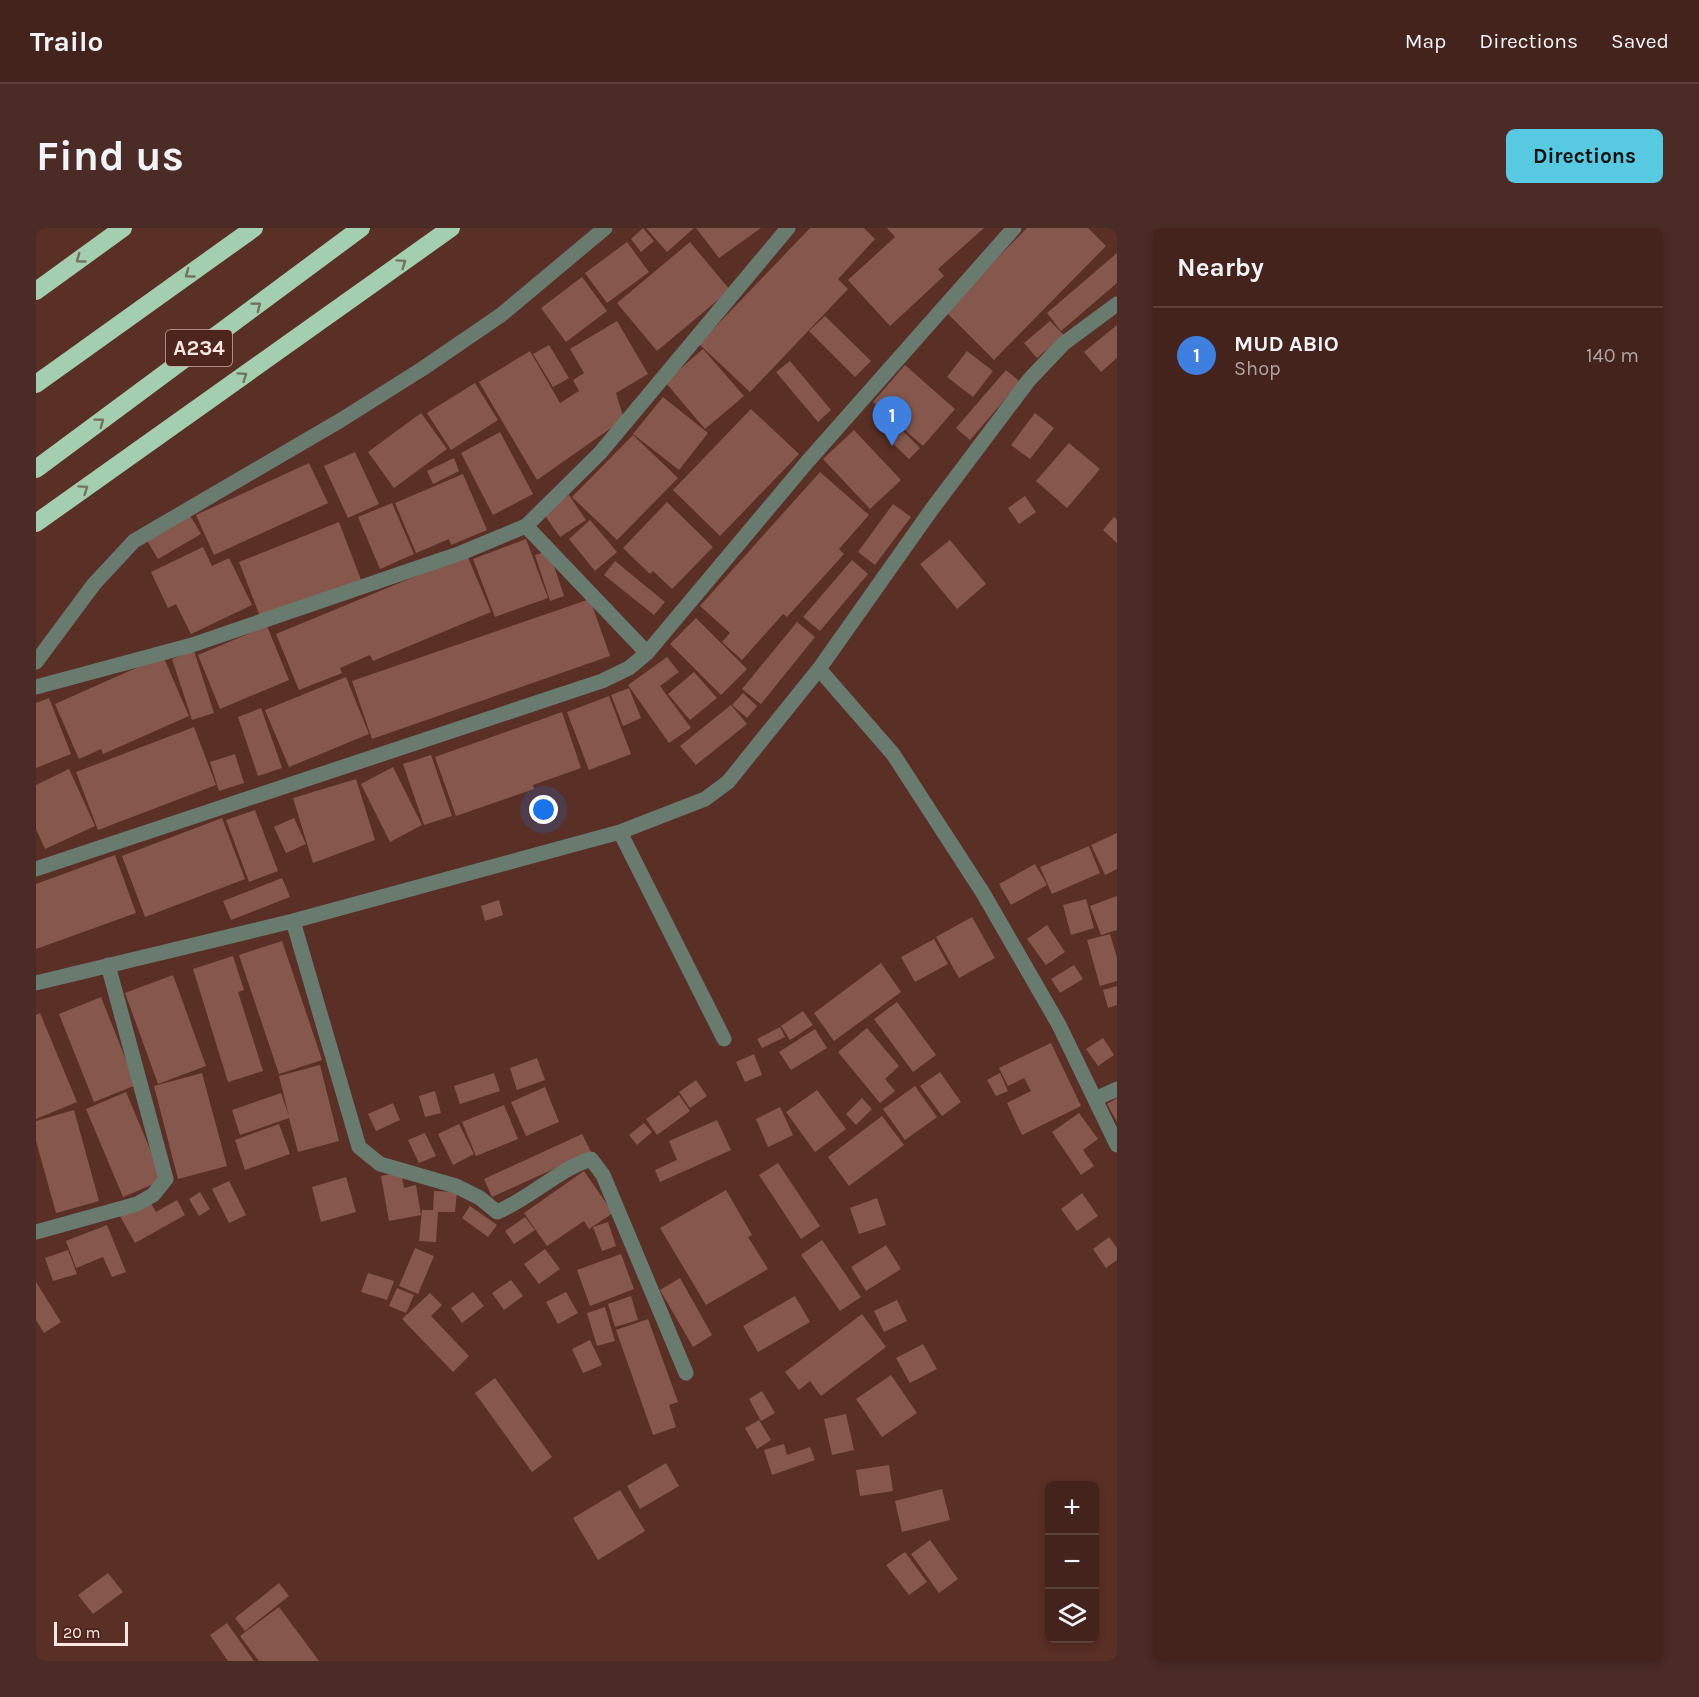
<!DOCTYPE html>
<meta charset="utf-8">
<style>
:root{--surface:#43231c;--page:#4a2b25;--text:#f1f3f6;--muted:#afa4a3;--line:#5b403b;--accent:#57c9e1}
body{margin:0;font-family:Karla,sans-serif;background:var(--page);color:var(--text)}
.controls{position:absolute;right:18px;bottom:18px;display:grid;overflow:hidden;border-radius:9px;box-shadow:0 3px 9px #0003}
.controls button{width:54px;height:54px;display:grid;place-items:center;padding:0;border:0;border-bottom:2px solid var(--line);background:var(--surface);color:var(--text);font:30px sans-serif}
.scale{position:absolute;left:18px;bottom:15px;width:74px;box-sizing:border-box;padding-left:6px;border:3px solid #fce6e0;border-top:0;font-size:16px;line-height:21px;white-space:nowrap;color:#fce6e0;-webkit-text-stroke:4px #4e251c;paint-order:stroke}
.you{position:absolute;left:508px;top:582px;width:21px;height:21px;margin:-15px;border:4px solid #fff;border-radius:50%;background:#1a73e8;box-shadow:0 0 0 9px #1a73e833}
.badge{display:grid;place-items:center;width:39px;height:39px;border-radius:50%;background:var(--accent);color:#fff;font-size:20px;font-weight:700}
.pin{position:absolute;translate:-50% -50px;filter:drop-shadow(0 2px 3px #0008)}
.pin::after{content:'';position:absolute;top:32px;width:21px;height:18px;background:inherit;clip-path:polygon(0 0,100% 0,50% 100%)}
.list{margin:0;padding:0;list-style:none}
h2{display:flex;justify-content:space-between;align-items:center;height:78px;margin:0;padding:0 24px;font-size:26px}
h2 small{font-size:20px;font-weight:400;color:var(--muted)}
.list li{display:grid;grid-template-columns:39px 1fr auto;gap:18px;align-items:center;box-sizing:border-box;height:96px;padding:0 24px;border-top:2px solid var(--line)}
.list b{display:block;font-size:22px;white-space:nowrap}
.list p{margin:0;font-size:20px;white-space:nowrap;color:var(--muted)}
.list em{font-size:20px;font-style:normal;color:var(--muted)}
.icon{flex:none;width:33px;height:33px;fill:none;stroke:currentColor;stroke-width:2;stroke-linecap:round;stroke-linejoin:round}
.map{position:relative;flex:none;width:1081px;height:1433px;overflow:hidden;border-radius:9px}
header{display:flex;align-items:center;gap:36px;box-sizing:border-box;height:84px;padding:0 30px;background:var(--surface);border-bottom:2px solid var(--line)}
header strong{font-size:28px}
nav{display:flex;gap:33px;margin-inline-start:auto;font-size:21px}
.intro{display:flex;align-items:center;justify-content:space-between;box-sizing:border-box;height:144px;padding:0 36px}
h1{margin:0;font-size:42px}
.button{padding:15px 27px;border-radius:9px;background:var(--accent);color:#111;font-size:21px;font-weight:700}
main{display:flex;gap:36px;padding:0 36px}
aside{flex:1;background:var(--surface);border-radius:9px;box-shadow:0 3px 9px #0003}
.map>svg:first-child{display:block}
</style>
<header>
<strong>Trailo</strong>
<nav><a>Map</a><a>Directions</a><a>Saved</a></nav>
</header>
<div class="intro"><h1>Find us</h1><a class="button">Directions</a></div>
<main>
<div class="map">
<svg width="1081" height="1433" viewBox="0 0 1081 1433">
<rect width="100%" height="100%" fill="#592f26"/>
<path fill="#86584d" d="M607,0L618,13L605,24L595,11Z
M610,0H658L631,24Z
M660,0H725L683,30Z
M774,0H828L839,11L802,51L812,61L714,164L663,116Z
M851,0H948L902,41L908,48L854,98L812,52L859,9Z
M991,0H1052L1070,18L958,132L909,83Z
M591,14L613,44L571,75L549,45Z
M654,14L694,62L621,123L581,75Z
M1081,25V55L1025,103L1011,85Z
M546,49L571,83L530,114L505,80Z
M789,88L835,133L819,149L773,103Z
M581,93L612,146L580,165L588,191L501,252L443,154L494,123L524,175L543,163L537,152L548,145L534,121Z
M1014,93L1028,107L1001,130L988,115Z
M1081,97V130L1065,144L1048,124Z
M513,117L533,150L517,159L497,126Z
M667,121L708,168L669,201L629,154Z
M931,123L957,143L937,169L911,149Z
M754,133L795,182L782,194L740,144Z
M869,137L919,181L887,218L837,174Z
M970,142L984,154L934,212L920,200Z
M439,155L462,192L415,222L391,185Z
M627,169L672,205L643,242L597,206Z
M715,181L763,226L684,308L637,262Z
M385,185L411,221L358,260L332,224Z
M999,185L1018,200L994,231L975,217Z
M864,200L884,220L873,231L853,212Z
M818,202L865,252L834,281L787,231Z
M464,204L497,266L457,287L425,225Z
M597,207L642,250L581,312L536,269Z
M1033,215L1064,241L1031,280L1000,253Z
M319,224L343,276L312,290L288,238Z
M418,230L423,243L397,256L391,243Z
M273,235L292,275L178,327L160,287Z
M784,244L833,287L803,321L808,326L751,389L747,386L706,432L686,414L694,405L664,378Z
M427,246L451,302L415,317L413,311L380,325L359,275Z
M533,267L550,292L524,309L507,285Z
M989,268L1000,284L983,296L972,280Z
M631,274L677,319L636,361L617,343L614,346L587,320Z
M356,275L378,326L344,341L322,289Z
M857,276L875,289L839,337L822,324Z
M152,284L165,306L122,331L109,309Z
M1078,289L1081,292V315L1067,302Z
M554,292L581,324L559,343L533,311Z
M303,294L325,352L225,391L203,334Z
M490,311L512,370L459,389L437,331Z
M914,312L950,356L921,381L884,336Z
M167,319L176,338L193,330L216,377L155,406L140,376L132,380L115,344Z
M513,323L528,368L514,373L499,327Z
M431,327L455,384L337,433L334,427L304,440L306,445L263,462L240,406Z
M816,332L832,346L784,403L767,389Z
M579,333L629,374L618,387L568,347Z
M554,371L574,428L336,511L316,453Z
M660,390L711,441L685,467L634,416Z
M761,394L779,409L725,476L706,461Z
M231,398L253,452L184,481L162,427Z
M158,423L178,485L156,492L136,431Z
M127,428L153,488L67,526L65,521L43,531L19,476Z
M631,429L643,444L624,458L655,500L633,515L592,457Z
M658,444L681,470L654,492L632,466Z
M310,449L333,506L253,539L229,482Z
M593,460L605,490L587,498L575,467Z
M707,465L721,478L711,490L696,477Z
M573,468L595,526L553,542L531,484Z
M13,470L35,526L0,540V475Z
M695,477L711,496L660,537L644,518Z
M225,480L246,540L222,548L202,489Z
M526,484L545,540L497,557L498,561L420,588L399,529Z
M158,499L180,557L62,602L40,544Z
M199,526L208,555L183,563L174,534Z
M395,527L416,588L388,597L367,536Z
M357,539L386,597L354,614L325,556Z
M33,541L59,598L9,621L0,601V557Z
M320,551L339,612L277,635L257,570Z
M219,582L242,643L213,654L190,592Z
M186,590L209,651L109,689L86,628Z
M258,590L270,616L250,625L238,599Z
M1081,605V641L1069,647L1055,617Z
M1053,618L1064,645L1016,666L1004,639Z
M79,627L100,685L0,721V656Z
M999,636L1011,657L975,677L963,656Z
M246,650L254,669L195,692L187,673Z
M1081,668V702L1065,707L1054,678Z
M1050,671L1058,700L1035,707L1027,677Z
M463,672L467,687L449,693L445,678Z
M936,689L959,730L923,750L900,709Z
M1011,697L1029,724L1010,737L991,711Z
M1074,706L1081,730V753L1064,758L1051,712Z
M898,711L912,736L879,754L865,729Z
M246,713L286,832L243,846L203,727Z
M197,728L208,762L202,764L227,843L192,854L157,741Z
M845,735L865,764L798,813L778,785Z
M1038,737L1047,751L1024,765L1015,751Z
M137,747L170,838L122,856L89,765Z
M1081,758V777L1072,780L1067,762Z
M65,769L100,857L58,874L23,786Z
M861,774L900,827L877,844L838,791Z
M767,783L777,797L754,812L745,798Z
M4,785L41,874L0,891V787Z
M744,799L749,809L726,820L721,811Z
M831,800L863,838L849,851L859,863L844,875L802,824Z
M779,801L791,820L755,842L743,824Z
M1067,810L1078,827L1062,838L1050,821Z
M1015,815L1045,878L986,907L971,875L995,863L988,850L972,858L963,840Z
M718,826L726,847L709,854L700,834Z
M501,830L509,852L481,862L474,840Z
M284,837L303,913L262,924L253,890L204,907L196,882L245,865L253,888L243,848Z
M904,844L925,874L906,888L884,858Z
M166,845L191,938L142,951L118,858Z
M458,845L464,863L424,876L418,858Z
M964,845L972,863L960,868L951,852Z
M660,852L671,868L654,880L643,864Z
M879,858L901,889L869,912L847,881Z
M509,859L523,894L490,908L475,874Z
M781,862L810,901L779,924L750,884Z
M399,863L405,885L389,889L383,868Z
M90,864L127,952L87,969L50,881Z
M643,867L654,883L621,907L610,891Z
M826,870L836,881L820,897L810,886Z
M1081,870V894L1071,876Z
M357,875L364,892L340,903L332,886Z
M468,877L482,911L440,928L426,894Z
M744,879L757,907L732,919L720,891Z
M38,882L63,973L20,985L0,913V893Z
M1043,885L1062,911L1047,922L1058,938L1045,947L1016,904Z
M846,888L868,917L813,958L792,929Z
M681,892L695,922L624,954L619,942L641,932L633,913Z
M608,895L616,904L601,917L593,907Z
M243,896L254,926L209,942L199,912Z
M423,896L438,926L417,937L402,906Z
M389,905L400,928L383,935L372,912Z
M546,906L555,924L456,969L448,951Z
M742,935L784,998L765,1011L723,947Z
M548,943L577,985L553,1001L548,993L511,1018L488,985Z
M365,944L368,960L380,957L385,987L353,993L345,948Z
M310,949L320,984L285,994L276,959Z
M193,953L210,987L193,995L176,961Z
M690,962L716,1007L712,1009L732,1041L670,1077L624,1000Z
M398,963L421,964L419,984H402L400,1014L383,1013L386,982H397Z
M164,964L174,981L163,988L153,971Z
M1046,965L1062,988L1041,1003L1025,981Z
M841,970L850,997L823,1006L814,980Z
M113,972L120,984L141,972L149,987L99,1015L84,988Z
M434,978L461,997L452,1009L426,990Z
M489,989L499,1002L478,1016L469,1003Z
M572,994L580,1018L566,1023L557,999Z
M71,997L90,1044L76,1049L67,1029L40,1040L30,1013Z
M1073,1009L1081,1020V1032L1070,1040L1057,1021Z
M786,1012L825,1069L804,1083L765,1027Z
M850,1017L865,1041L830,1063L815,1039Z
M379,1020L398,1028L382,1066L363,1058Z
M509,1021L524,1041L503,1056L488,1036Z
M32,1022L41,1046L17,1053L9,1030Z
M585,1026L598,1061L554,1078L541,1042Z
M332,1045L358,1053L351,1072L325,1064Z
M644,1050L676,1107L657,1119L624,1062Z
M475,1052L487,1068L468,1082L456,1065Z
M0,1054L25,1094L8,1105L0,1092Z
M361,1060L378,1067L370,1085L353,1078Z
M437,1064L448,1078L426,1095L415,1080Z
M530,1064L542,1085L522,1096L510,1074Z
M394,1065L406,1077L395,1088L433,1128L417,1144L366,1091Z
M595,1068L602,1092L579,1099L572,1076Z
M759,1068L774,1094L722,1124L707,1098Z
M861,1072L871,1093L848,1104L838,1083Z
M569,1079L579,1113L561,1118L551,1085Z
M826,1086L850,1119L785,1168L774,1153L763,1162L749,1144Z
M612,1091L642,1174L633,1177L640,1199L617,1207L580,1102Z
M554,1112L566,1137L547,1145L536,1121Z
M887,1116L901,1141L874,1155L860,1130Z
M855,1147L881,1185L846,1209L820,1171Z
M459,1150L516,1229L496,1244L439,1165Z
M726,1163L739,1185L725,1193L713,1171Z
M810,1186L818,1222L796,1227L788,1191Z
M723,1192L735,1212L721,1221L709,1200Z
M748,1216L751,1227L774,1219L779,1232L736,1247L728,1222Z
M630,1235L643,1258L604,1281L591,1258Z
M853,1237L857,1263L824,1268L820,1242Z
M906,1261L914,1292L866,1304L859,1273Z
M584,1262L609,1303L562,1332L537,1290Z
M894,1312L922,1351L903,1365L875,1326Z
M869,1324L891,1354L873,1367L850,1337Z
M72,1345L87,1364L57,1386L42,1367Z
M243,1355L253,1368L209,1403L199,1390Z
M243,1379L283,1433H223L204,1408Z
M191,1395L218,1433H192L174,1407Z"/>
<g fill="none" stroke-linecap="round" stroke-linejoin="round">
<path stroke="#697b6e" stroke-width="15" d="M490,298L611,425
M0,434L58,356L98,313L305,192L386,141L465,87L569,0
M783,441L857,526L947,665L1023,797L1081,917
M0,459L156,417L425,325L490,298L564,225L752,0
M584,604L688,811
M0,641L566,453L593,440L611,425L772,233L978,0
M257,693L323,919L344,936L420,958L444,970L461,984C495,970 521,942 555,931L567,947L650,1145
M0,755L257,693L584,604L669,571L692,554L783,441L896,281L993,152L1027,116L1081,76
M1059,871L1081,861
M0,1004L101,976L117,967L130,951L72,737"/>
<path stroke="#a3cfb0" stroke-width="18" d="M0,63L87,0
M0,156L218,0
M0,241L325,0
M0,295L415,0"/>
</g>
<defs><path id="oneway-chevron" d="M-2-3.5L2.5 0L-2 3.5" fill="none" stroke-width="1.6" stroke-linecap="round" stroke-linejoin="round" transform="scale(1.5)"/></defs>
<g stroke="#74715f">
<use href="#oneway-chevron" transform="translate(44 31) rotate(144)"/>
<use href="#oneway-chevron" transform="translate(366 35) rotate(-35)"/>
<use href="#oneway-chevron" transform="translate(153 46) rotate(144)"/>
<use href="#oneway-chevron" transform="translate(221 78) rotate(-37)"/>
<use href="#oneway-chevron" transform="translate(207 148) rotate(-35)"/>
<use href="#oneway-chevron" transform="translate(64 194) rotate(-37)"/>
<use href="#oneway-chevron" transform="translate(48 261) rotate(-35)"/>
</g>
<g text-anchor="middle" stroke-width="5" stroke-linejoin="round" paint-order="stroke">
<rect fill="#4e251c" stroke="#c8aca5" stroke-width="1.5" x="130" y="102" width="66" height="36" rx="4.5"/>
<g font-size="21" font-weight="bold" fill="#fce6e0">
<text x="163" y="127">A234</text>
</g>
</g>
</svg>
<div class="controls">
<button>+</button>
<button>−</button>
<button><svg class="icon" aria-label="layers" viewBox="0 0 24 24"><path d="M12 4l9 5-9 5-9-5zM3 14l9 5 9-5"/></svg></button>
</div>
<div class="scale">20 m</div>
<div class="you"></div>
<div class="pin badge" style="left:856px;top:218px;background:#3f7fe0">1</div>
</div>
<aside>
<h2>Nearby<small></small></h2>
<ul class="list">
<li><span class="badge" style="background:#3f7fe0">1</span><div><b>MUD ABIO</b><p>Shop</p></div><em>140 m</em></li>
</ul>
</aside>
</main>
